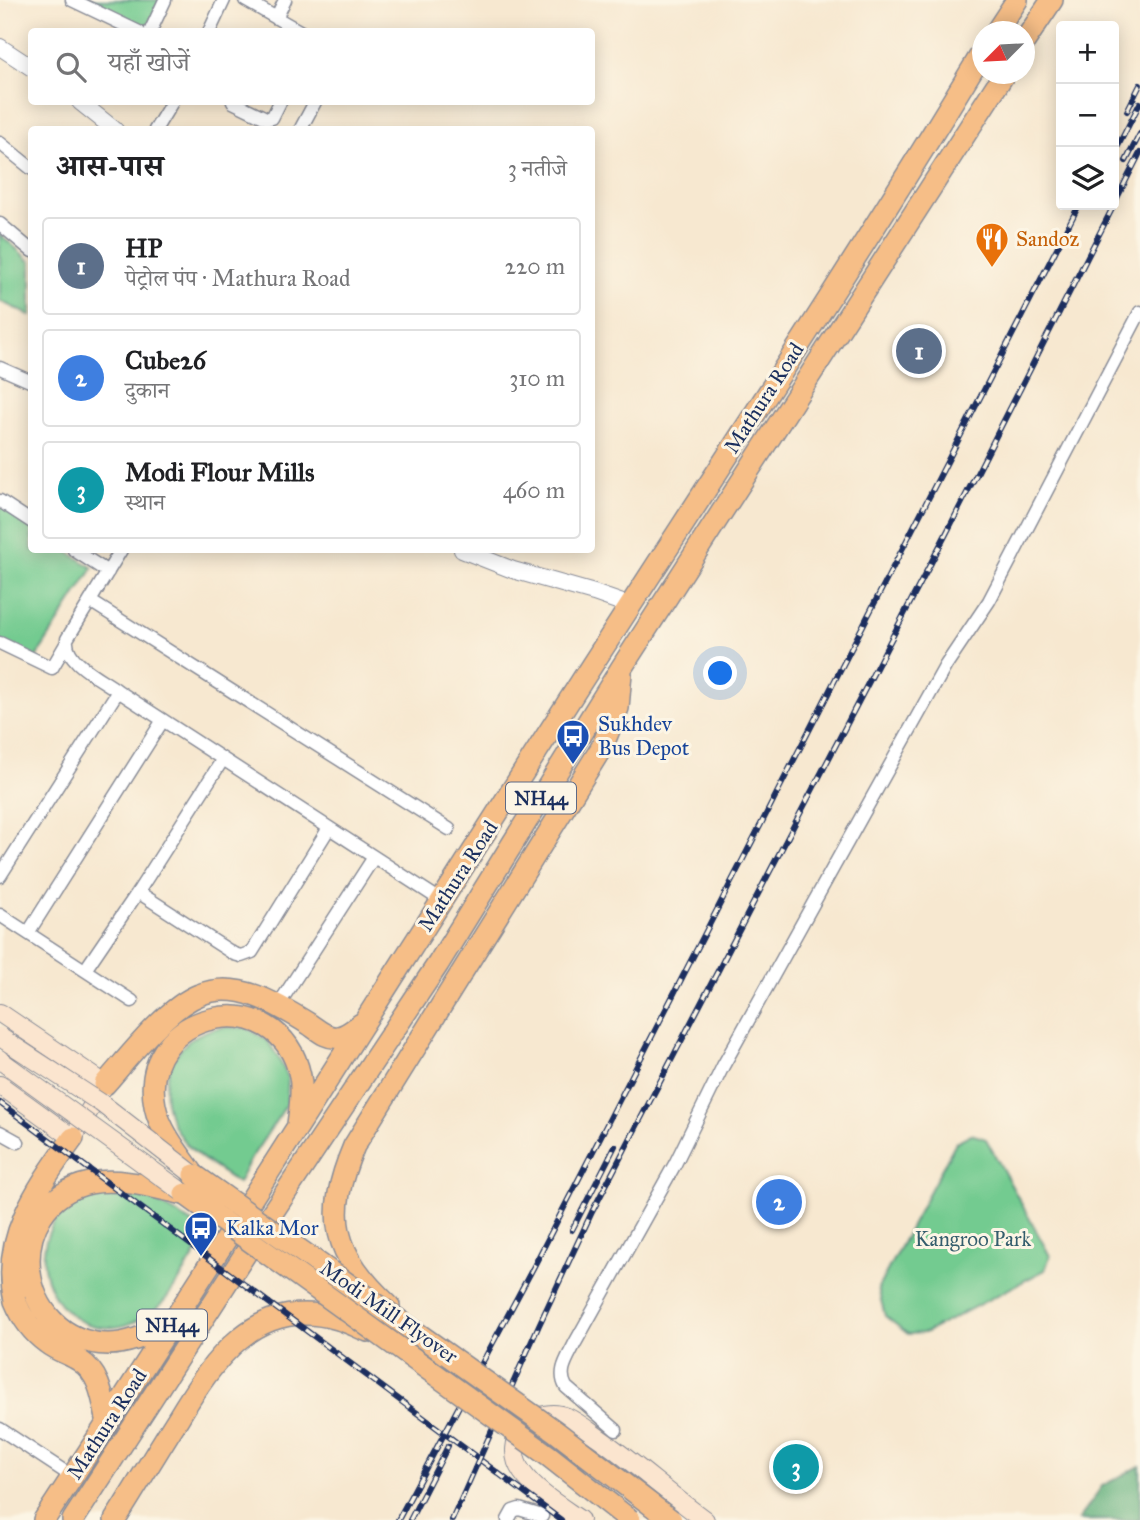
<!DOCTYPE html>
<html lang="hi">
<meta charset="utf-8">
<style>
:root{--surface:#fff;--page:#f6f6f6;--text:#202124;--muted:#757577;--line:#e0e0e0;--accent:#d93025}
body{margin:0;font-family:"IM FELL Great Primer","Noto Serif Devanagari",serif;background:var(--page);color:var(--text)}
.controls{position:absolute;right:21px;top:21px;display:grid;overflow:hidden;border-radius:7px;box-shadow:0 4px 18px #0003}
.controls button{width:63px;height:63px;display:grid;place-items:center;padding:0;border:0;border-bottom:2px solid var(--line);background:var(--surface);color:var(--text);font:35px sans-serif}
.compass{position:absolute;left:972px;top:21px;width:63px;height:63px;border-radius:50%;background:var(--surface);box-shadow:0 4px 18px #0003;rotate:246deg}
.you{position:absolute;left:721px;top:674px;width:24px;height:24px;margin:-18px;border:5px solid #fff;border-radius:50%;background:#1a73e8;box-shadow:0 0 0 10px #1a73e833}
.badge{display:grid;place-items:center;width:46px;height:46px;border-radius:50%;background:var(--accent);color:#fff;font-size:23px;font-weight:700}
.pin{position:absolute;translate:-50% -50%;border:4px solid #fff;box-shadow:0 2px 7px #0006}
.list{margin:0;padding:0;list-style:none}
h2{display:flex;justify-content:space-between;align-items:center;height:91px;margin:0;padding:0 28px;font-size:30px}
h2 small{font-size:23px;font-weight:400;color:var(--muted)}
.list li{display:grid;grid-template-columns:46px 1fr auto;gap:21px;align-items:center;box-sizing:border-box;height:98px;margin:0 14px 14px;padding:0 14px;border:2px solid var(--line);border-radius:7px}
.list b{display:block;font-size:26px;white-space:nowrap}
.list p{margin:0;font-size:23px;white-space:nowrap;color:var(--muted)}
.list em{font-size:23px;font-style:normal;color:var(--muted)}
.icon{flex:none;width:38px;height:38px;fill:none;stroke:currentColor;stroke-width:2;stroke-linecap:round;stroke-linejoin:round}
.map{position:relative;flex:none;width:1140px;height:1520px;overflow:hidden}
.search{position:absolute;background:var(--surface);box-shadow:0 4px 18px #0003;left:28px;top:28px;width:567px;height:77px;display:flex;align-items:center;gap:18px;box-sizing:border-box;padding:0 24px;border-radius:7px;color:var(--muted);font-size:26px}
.panel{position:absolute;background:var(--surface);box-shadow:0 4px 18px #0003;left:28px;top:126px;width:567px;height:427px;border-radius:7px}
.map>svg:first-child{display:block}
</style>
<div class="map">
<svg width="1140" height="1520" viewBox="0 0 1140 1520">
<rect width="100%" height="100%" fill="#fcf5e5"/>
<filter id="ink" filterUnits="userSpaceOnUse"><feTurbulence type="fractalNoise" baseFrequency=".0143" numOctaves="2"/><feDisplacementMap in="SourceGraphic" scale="14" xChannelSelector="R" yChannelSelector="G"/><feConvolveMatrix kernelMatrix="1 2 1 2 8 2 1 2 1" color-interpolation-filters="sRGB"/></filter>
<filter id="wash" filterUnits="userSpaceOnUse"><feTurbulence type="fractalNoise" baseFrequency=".00686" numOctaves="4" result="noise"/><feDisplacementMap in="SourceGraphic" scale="28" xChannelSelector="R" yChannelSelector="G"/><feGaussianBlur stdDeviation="1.57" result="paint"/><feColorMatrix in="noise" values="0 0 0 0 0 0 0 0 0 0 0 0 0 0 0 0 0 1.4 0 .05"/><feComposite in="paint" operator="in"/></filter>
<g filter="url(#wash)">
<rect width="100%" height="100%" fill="#f7e8d0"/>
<path fill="#73cb90" stroke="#477d77" stroke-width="2" d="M82,0H160L146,30Z
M0,234L31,262V316L0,301Z
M0,506L31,527L32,550H65L93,568L35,659L0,643Z
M225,1027L247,1028L268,1041L279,1059L288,1077L287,1104L250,1160L238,1183C219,1170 198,1158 183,1140C148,1097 167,1032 225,1027Z
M971,1134L986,1139L1050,1256L1045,1270L925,1333L908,1334L885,1316L878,1288L956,1142Z
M106,1192C152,1193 172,1210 208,1234C196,1252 171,1298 156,1309C71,1374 0,1250 76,1201C84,1196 97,1195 106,1192Z"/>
<path fill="#5eaf7a" stroke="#3c6f6c" stroke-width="2" d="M1140,1466V1520H1079L1102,1486Z"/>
</g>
<g filter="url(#ink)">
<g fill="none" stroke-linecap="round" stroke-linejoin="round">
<defs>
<path id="minor" d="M72,0L139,32
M245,0L301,32
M276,18L285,0
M150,32L165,0
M209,32L224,0
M233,102L268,119L272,118L280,102
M155,130L172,102
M300,130L315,102
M0,143L32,169
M0,224L32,251
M0,368L32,382
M0,501L32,522
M74,550L108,572
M121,550L67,639C64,662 102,679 118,691L442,901
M90,601L449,829
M0,643L52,668L66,644
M0,876L118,691
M138,892L234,954L241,956L252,952L329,828
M0,915L132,1001
M28,933L163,720
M85,970L138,892L223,759
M277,1007L374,857
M0,1132L18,1142
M0,1429L73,1477
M616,1430L566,1387C557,1371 568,1358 575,1343L675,1164L723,1066L844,848L946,665L989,601L1140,312
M508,1520L513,1511L519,1509L542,1516"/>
<path id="tertiary" d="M0,47L32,68
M80,102L115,130
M462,550L513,570L594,593L631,606"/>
<path id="secondary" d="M0,1013L105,1084L73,1138L0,1085
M580,1520C560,1506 536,1492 522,1472C500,1441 534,1403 567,1417C578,1422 589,1431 599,1438C636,1464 669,1494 705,1520"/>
<path id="trunk" d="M996,32L1017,0
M1024,42L1052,0
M105,1084C129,1057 166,1008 199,995C237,979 277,1004 309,1024C318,1030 327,1039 338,1037C347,1036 354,1029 361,1024
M73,1138C39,1186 0,1238 15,1301C22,1318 33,1333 47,1343C57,1351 70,1354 80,1361C101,1374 103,1402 108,1423
M194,1175C179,1154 160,1131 155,1106C136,1010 280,979 300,1076C303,1091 300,1109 298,1124
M389,1306C333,1254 324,1217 354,1146L602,747L618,708L621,673
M174,1323C153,1332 131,1344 108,1344C13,1342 0,1202 90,1183C121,1177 155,1188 185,1194
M44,1520C230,1237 409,950 592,665C723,462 857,260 982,53
M73,1520L260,1231L438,964L622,667L1004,74
M115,1520C136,1487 156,1453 177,1420C213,1360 256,1295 338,1319C348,1322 358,1327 368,1331"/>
</defs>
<use href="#minor" stroke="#898c97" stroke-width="15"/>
<use href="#tertiary" stroke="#898c97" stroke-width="18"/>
<use href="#secondary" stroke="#898c97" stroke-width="20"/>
<use href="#trunk" stroke="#898c97" stroke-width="24"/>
<use href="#minor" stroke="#fff" stroke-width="12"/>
<use href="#tertiary" stroke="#fff" stroke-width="16"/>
<use href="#secondary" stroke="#fbe5cf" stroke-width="18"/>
<use href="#trunk" stroke="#f6be87" stroke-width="21"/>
<defs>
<path id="rail" d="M1127,111L1140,85
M1114,154L1140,103
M1126,161L1140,134
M1114,204L1140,153
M0,1103L561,1520
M572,1230L615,1146
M398,1520L533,1268L1079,205
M410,1520L448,1446
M452,1520L539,1325L592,1212L945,536L1114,205"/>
</defs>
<use href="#rail" stroke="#1b2f5e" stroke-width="6"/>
<use href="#rail" stroke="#fcf5e5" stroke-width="3.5" stroke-dasharray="10" stroke-linecap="butt"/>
<defs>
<path id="secondary-bridge" d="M0,1037L101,1103L194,1175
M0,1060L185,1194"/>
<path id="primary-bridge" d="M194,1175L555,1431L671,1520
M185,1194L550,1457L630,1520"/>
</defs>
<use href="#secondary-bridge" stroke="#898c97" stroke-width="20" stroke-linecap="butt"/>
<use href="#primary-bridge" stroke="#898c97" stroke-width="24" stroke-linecap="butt"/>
<use href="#secondary-bridge" stroke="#fbe5cf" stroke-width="18"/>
<use href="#primary-bridge" stroke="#f6be87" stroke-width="21"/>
</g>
</g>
<defs>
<symbol id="restaurant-pin" viewBox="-11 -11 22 30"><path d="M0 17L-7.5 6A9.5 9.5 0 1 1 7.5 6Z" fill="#e8710a" stroke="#fcf5e5"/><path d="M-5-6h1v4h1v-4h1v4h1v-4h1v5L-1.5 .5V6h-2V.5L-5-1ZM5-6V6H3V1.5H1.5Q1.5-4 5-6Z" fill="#fff"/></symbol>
<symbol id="bus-pin" viewBox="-11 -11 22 30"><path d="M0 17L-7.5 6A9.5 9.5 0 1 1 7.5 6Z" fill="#1a4fb4" stroke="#fcf5e5"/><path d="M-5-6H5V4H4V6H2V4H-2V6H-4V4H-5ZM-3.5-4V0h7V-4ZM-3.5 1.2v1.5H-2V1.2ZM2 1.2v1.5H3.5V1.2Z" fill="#fff"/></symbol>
</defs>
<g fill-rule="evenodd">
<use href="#restaurant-pin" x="973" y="220" width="38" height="52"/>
<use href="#bus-pin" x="554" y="717" width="38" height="52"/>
<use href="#bus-pin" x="182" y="1209" width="38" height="52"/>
</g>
<g text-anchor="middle" stroke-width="6" stroke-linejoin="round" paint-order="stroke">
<g fill="#fcf5e5" stroke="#5e6a86" stroke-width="2">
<rect x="506" y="782.5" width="70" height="31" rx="5"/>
<rect x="137" y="1309.5" width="70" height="31" rx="5"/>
</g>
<g font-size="19" font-weight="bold" fill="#1b2f5e">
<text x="541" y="805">NH44</text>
<text x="172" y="1332">NH44</text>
</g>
<g font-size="21" fill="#c56008" stroke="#fcf5e5" text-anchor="start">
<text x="1016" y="246">Sandoz</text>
</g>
<g font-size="21" fill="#1b2f5e" stroke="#fcf5e5">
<text transform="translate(764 398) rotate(-57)" y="7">Mathura Road</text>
<text transform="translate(458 876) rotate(-57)" y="7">Mathura Road</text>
<text transform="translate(389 1312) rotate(35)" y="7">Modi Mill Flyover</text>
<text transform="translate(107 1424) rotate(-57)" y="7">Mathura Road</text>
</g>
<g font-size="21" fill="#164399" stroke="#fcf5e5" text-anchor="start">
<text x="598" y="731">Sukhdev<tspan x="598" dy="24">Bus Depot</tspan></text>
<text x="226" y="1235">Kalka Mor</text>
</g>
<g font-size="21" fill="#355e6d" stroke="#fcf5e5">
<text x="973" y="1246">Kangroo Park</text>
</g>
</g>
</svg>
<div class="controls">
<button>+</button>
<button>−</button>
<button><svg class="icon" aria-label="layers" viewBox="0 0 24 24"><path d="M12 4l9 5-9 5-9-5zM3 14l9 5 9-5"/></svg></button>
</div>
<svg class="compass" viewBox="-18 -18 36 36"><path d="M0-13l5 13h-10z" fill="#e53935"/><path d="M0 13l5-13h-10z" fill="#757577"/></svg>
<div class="you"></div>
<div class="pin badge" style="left:919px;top:351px;background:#5c6f8a">1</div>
<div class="pin badge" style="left:779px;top:1202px;background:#3f7fe0">2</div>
<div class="pin badge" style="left:796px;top:1467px;background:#0f9aa8">3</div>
<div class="search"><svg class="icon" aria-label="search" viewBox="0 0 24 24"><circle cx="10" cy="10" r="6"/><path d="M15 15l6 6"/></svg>यहाँ खोजें</div>
<section class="panel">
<h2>आस-पास<small>3 नतीजे</small></h2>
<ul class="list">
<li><span class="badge" style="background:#5c6f8a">1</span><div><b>HP</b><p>पेट्रोल पंप · Mathura Road</p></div><em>220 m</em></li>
<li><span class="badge" style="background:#3f7fe0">2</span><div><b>Cube26</b><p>दुकान</p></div><em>310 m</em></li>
<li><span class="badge" style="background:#0f9aa8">3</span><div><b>Modi Flour Mills</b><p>स्थान</p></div><em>460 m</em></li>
</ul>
</section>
</div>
